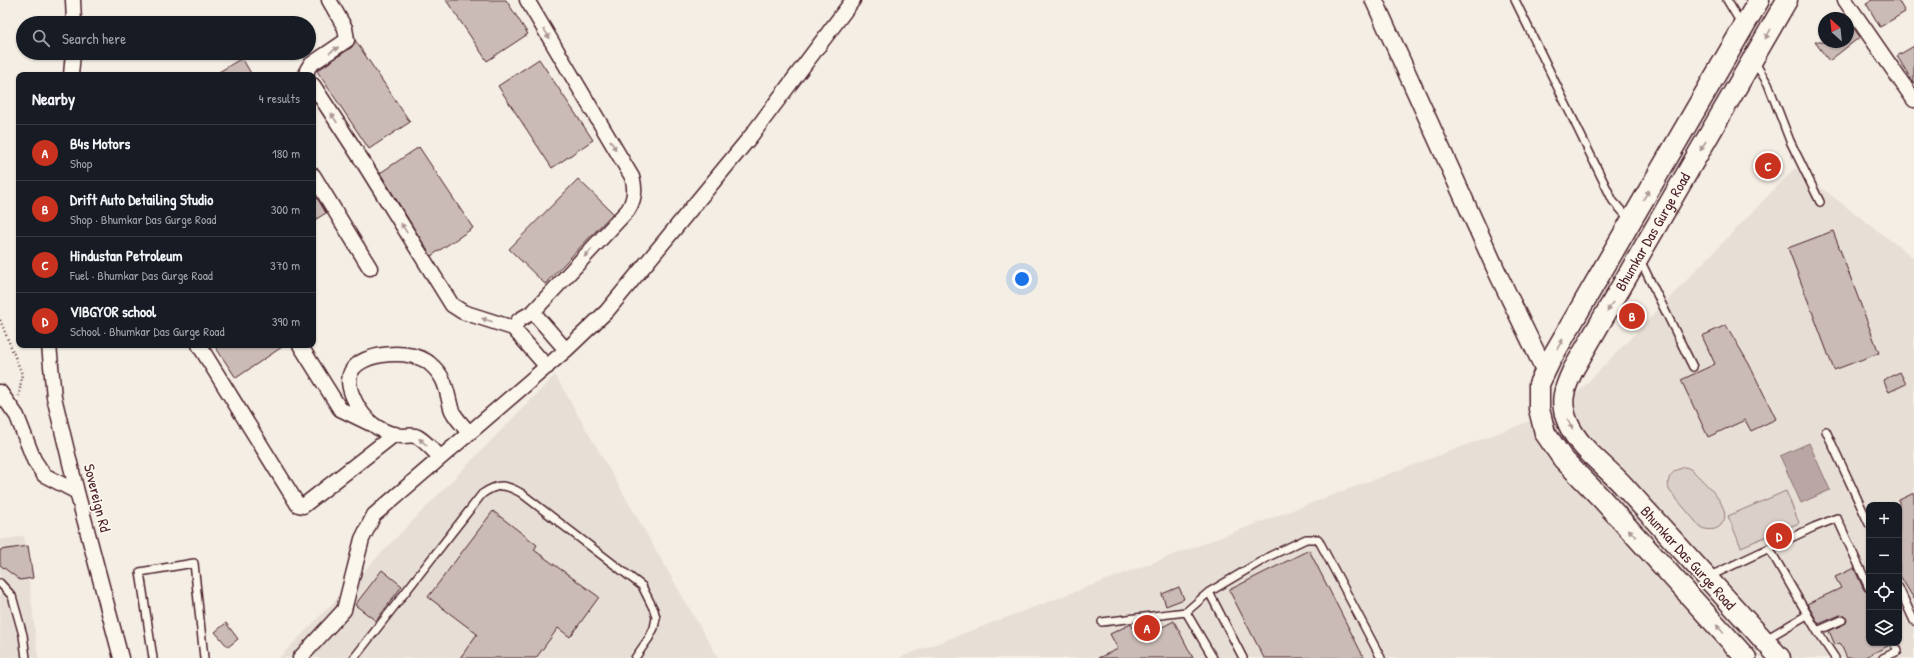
<!DOCTYPE html>
<meta charset="utf-8">
<style>
:root{--surface:#171b24;--page:#242831;--text:#f1f3f6;--muted:#9ea1a6;--line:#363941;--accent:#c8321e}
body{margin:0;font-family:"Patrick Hand",sans-serif;background:var(--page);color:var(--text)}
.controls{position:absolute;right:12px;bottom:12px;display:grid;overflow:hidden;border-radius:8px;box-shadow:0 1px 3px #0004}
.controls button{width:36px;height:36px;display:grid;place-items:center;padding:0;border:0;border-bottom:1px solid var(--line);background:var(--surface);color:var(--text);font:20px sans-serif}
.compass{position:absolute;left:1818px;top:12px;width:36px;height:36px;border-radius:50%;background:var(--surface);box-shadow:0 1px 3px #0004;rotate:333deg}
.you{position:absolute;left:1022px;top:279px;width:14px;height:14px;margin:-10px;border:3px solid #fff;border-radius:50%;background:#1a73e8;box-shadow:0 0 0 6px #1a73e833}
.badge{display:grid;place-items:center;width:26px;height:26px;border-radius:50%;background:var(--accent);color:#fff;font-size:13px;font-weight:700}
.pin{position:absolute;translate:-50% -50%;border:2px solid #fff;box-shadow:0 1px 4px #0006}
.list{margin:0;padding:0;list-style:none}
h2{display:flex;justify-content:space-between;align-items:center;height:52px;margin:0;padding:0 16px;font-size:17px}
h2 small{font-size:13px;font-weight:400;color:var(--muted)}
.list li{display:grid;grid-template-columns:26px 1fr auto;gap:12px;align-items:center;box-sizing:border-box;height:56px;padding:0 16px;border-top:1px solid var(--line)}
.list b{display:block;font-size:15px;white-space:nowrap}
.list p{margin:0;font-size:13px;white-space:nowrap;color:var(--muted)}
.list em{font-size:13px;font-style:normal;color:var(--muted)}
.icon{flex:none;width:22px;height:22px;fill:none;stroke:currentColor;stroke-width:2;stroke-linecap:round;stroke-linejoin:round}
.map{position:relative;flex:none;width:1914px;height:658px;overflow:hidden}
.search{position:absolute;background:var(--surface);box-shadow:0 1px 3px #0004;left:16px;top:16px;width:300px;height:44px;display:flex;align-items:center;gap:10px;box-sizing:border-box;padding:0 14px;border-radius:22px;color:var(--muted);font-size:15px}
.panel{position:absolute;background:var(--surface);box-shadow:0 1px 3px #0004;left:16px;top:72px;width:300px;height:276px;border-radius:8px}
.map>svg:first-child{display:block}
</style>
<div class="map">
<svg width="1914" height="658" viewBox="0 0 1914 658">
<rect width="100%" height="100%" fill="#f4eee4"/>
<filter id="ink" filterUnits="userSpaceOnUse"><feTurbulence type="fractalNoise" baseFrequency=".025" numOctaves="2"/><feDisplacementMap in="SourceGraphic" scale="8" xChannelSelector="R" yChannelSelector="G"/><feConvolveMatrix kernelMatrix="1 2 1 2 8 2 1 2 1" color-interpolation-filters="sRGB"/></filter>
<g filter="url(#ink)">
<path fill="#e7dfd6" fill-rule="evenodd" d="M1795,168L1914,258V658H898L1562,409ZM1869,505H1899V643H1869Z
M555,375L718,658H279Z
M24,536L38,658H0V540Z"/>
<path fill="#dbd0c9" stroke="#92787a" d="M1686,467L1692,470C1703,482 1736,509 1721,525C1716,531 1708,530 1701,528L1669,490C1666,477 1672,470 1686,467Z
M1786,491L1799,523L1741,547L1728,516Z"/>
<path fill="#baa7a5" stroke="#8d7174" d="M1809,443L1830,490L1801,503L1780,456Z"/>
<path fill="#cabbb6" stroke="#4a1f2b" d="M446,0H506L528,34L487,61Z
M1872,0H1898L1905,12L1880,27L1866,3Z
M1848,20L1860,37L1829,61L1815,42H1848Z
M355,40L410,122L369,149L317,71L352,47Z
M1914,46V84L1897,56Z
M242,58L252,75H214Z
M539,59L593,140L552,168L498,86Z
M419,147L473,228L431,256L380,173Z
M578,179L613,213L545,284L509,249Z
M313,191L326,213L313,221Z
M1833,231L1879,353L1834,370L1788,248Z
M1726,325L1749,364L1776,419L1751,431L1745,420L1708,437L1681,380L1715,364L1702,336Z
M214,345H285L236,378Z
M1900,372L1906,384L1889,392L1883,380Z
M1914,493V599L1899,574V500Z
M493,511L537,545L534,550L599,597L570,637L558,628L536,658H460L477,634L428,597Z
M28,546L33,578L20,580L0,565V550Z
M1309,550L1364,658H1264L1229,590Z
M1854,568L1864,590L1869,593V643H1889L1890,645L1863,658H1847L1840,643L1835,645L1829,631L1846,623L1847,620L1845,616L1840,615L1819,624L1807,604L1841,588L1835,577Z
M382,570L402,586L376,621L355,605Z
M1179,587L1184,599L1166,606L1162,594Z
M1174,621L1193,658H1098L1118,649L1110,634L1131,624L1139,639Z
M226,623L238,639L228,647L215,632Z"/>
<g fill="none" stroke-linecap="round" stroke-linejoin="round">
<defs>
<path id="service" d="M1515,0L1613,201L1629,219
M1727,0L1742,25
M1754,61L1768,84L1790,141L1820,202
M1640,260L1693,367
M1826,431L1869,524
M1769,548L1817,631L1842,620
M1708,577L1814,527L1837,518L1869,588
M0,583L12,596L23,635L26,658
M1899,588L1914,621
M1209,592L1243,658
M1186,612L1209,592L1270,556L1306,539H1318L1381,658
M1102,622L1186,612L1213,658
M1817,631L1835,658
M1766,639L1807,615
M153,658L140,572L194,563L204,658
M354,658L482,494C498,483 505,484 521,493L642,586L654,610L656,618L654,628L649,638L635,658
M1883,658L1898,651L1894,643"/>
<path id="minor" d="M73,0L74,23
M1845,0L1914,100
M71,75L73,53
M307,75V70L310,65L347,40L345,28L329,0
M313,85L365,165L452,305L463,312L513,328L519,320L533,312L628,210C635,199 636,189 632,177L527,0
M313,175L370,268
M533,312L566,350
M513,328L547,367
M49,345L54,397L77,492L121,658
M199,345L298,505L303,506L395,434
M300,345L340,409L369,423
M0,392L17,416L34,460L44,475L77,492
M440,457C435,452 421,437 415,436C411,435 406,436 402,436C390,435 375,428 367,419C358,409 344,386 351,372C361,351 413,349 429,363C446,377 446,389 451,408C453,416 464,426 469,433
M300,658L344,610L362,539L374,515L566,350L607,311L751,136L853,0"/>
<path id="tertiary" d="M1374,0L1498,274L1545,371"/>
<g id="secondary">
<path d="M1746,658L1602,499L1563,459L1545,433L1539,409V384L1551,359L1759,0"/>
<path id="s1" d="M1780,658C1727,600 1674,542 1622,484C1604,465 1578,447 1568,423C1559,402 1564,389 1573,370L1787,0"/>
</g>
</defs>
<use href="#service" stroke="#4a1f2b" stroke-width="10"/>
<use href="#minor" stroke="#4a1f2b" stroke-width="17"/>
<use href="#tertiary" stroke="#4a1f2b" stroke-width="20"/>
<use href="#secondary" stroke="#4a1f2b" stroke-width="23"/>
<path stroke="#4a1f2b" stroke-width="2.5" stroke-dasharray="1 3" stroke-linecap="butt" d="M0,320L22,374L19,396"/>
<use href="#service" stroke="#fbf7ec" stroke-width="7"/>
<use href="#minor" stroke="#fbf7ec" stroke-width="14"/>
<use href="#tertiary" stroke="#fbf7ec" stroke-width="17"/>
<use href="#secondary" stroke="#fbf7ec" stroke-width="20"/>
</g>
<defs><path id="oneway-solid" d="M-6-.8H1V-3.2L6.5 0L1 3.2V.8H-6Z"/></defs>
<g fill="#ab9695">
<use href="#oneway-solid" transform="translate(547 34) rotate(59)"/>
<use href="#oneway-solid" transform="translate(1768 34) rotate(120)"/>
<use href="#oneway-solid" transform="translate(334 50) rotate(-33)"/>
<use href="#oneway-solid" transform="translate(334 118) rotate(-123)"/>
<use href="#oneway-solid" transform="translate(613 145) rotate(59)"/>
<use href="#oneway-solid" transform="translate(1703 146) rotate(120)"/>
<use href="#oneway-solid" transform="translate(1646 195) rotate(-60)"/>
<use href="#oneway-solid" transform="translate(404 228) rotate(-122)"/>
<use href="#oneway-solid" transform="translate(588 253) rotate(133)"/>
<use href="#oneway-solid" transform="translate(1610 307) rotate(120)"/>
<use href="#oneway-solid" transform="translate(487 320) rotate(-163)"/>
<use href="#oneway-solid" transform="translate(1560 344) rotate(-60)"/>
<use href="#oneway-solid" transform="translate(1570 424) rotate(63)"/>
<use href="#oneway-solid" transform="translate(423 442) rotate(-138)"/>
<use href="#oneway-solid" transform="translate(1632 533) rotate(-132)"/>
<use href="#oneway-solid" transform="translate(1720 629) rotate(-132)"/>
</g>
</g>
<g text-anchor="middle" stroke-width="3.5" stroke-linejoin="round" paint-order="stroke">
<g font-size="15" fill="#4a1f2b" stroke="#fbf7ec">
<text dy="5" stroke="none"><textPath href="#s1" startOffset="532">Bhumkar Das Gurge Road</textPath></text>
<text transform="translate(97 498) rotate(76)" y="5">Sovereign Rd</text>
<text transform="translate(1688 558) rotate(48)" y="5">Bhumkar Das Gurge Road</text>
</g>
</g>
</svg>
<div class="controls">
<button>+</button>
<button>−</button>
<button><svg class="icon" aria-label="locate" viewBox="0 0 24 24"><circle cx="12" cy="12" r="6"/><path d="M12 2v4M12 18v4M2 12h4M18 12h4"/></svg></button>
<button><svg class="icon" aria-label="layers" viewBox="0 0 24 24"><path d="M12 4l9 5-9 5-9-5zM3 14l9 5 9-5"/></svg></button>
</div>
<svg class="compass" viewBox="-18 -18 36 36"><path d="M0-13l5 13h-10z" fill="#e53935"/><path d="M0 13l5-13h-10z" fill="#9ea1a6"/></svg>
<div class="you"></div>
<div class="pin badge" style="left:1147px;top:628px">A</div>
<div class="pin badge" style="left:1632px;top:316px">B</div>
<div class="pin badge" style="left:1768px;top:166px">C</div>
<div class="pin badge" style="left:1779px;top:536px">D</div>
<div class="search"><svg class="icon" aria-label="search" viewBox="0 0 24 24"><circle cx="10" cy="10" r="6"/><path d="M15 15l6 6"/></svg>Search here</div>
<section class="panel">
<h2>Nearby<small>4 results</small></h2>
<ul class="list">
<li><span class="badge">A</span><div><b>B4s Motors</b><p>Shop</p></div><em>180 m</em></li>
<li><span class="badge">B</span><div><b>Drift Auto Detailing Studio</b><p>Shop · Bhumkar Das Gurge Road</p></div><em>300 m</em></li>
<li><span class="badge">C</span><div><b>Hindustan Petroleum</b><p>Fuel · Bhumkar Das Gurge Road</p></div><em>370 m</em></li>
<li><span class="badge">D</span><div><b>VIBGYOR school</b><p>School · Bhumkar Das Gurge Road</p></div><em>390 m</em></li>
</ul>
</section>
</div>
